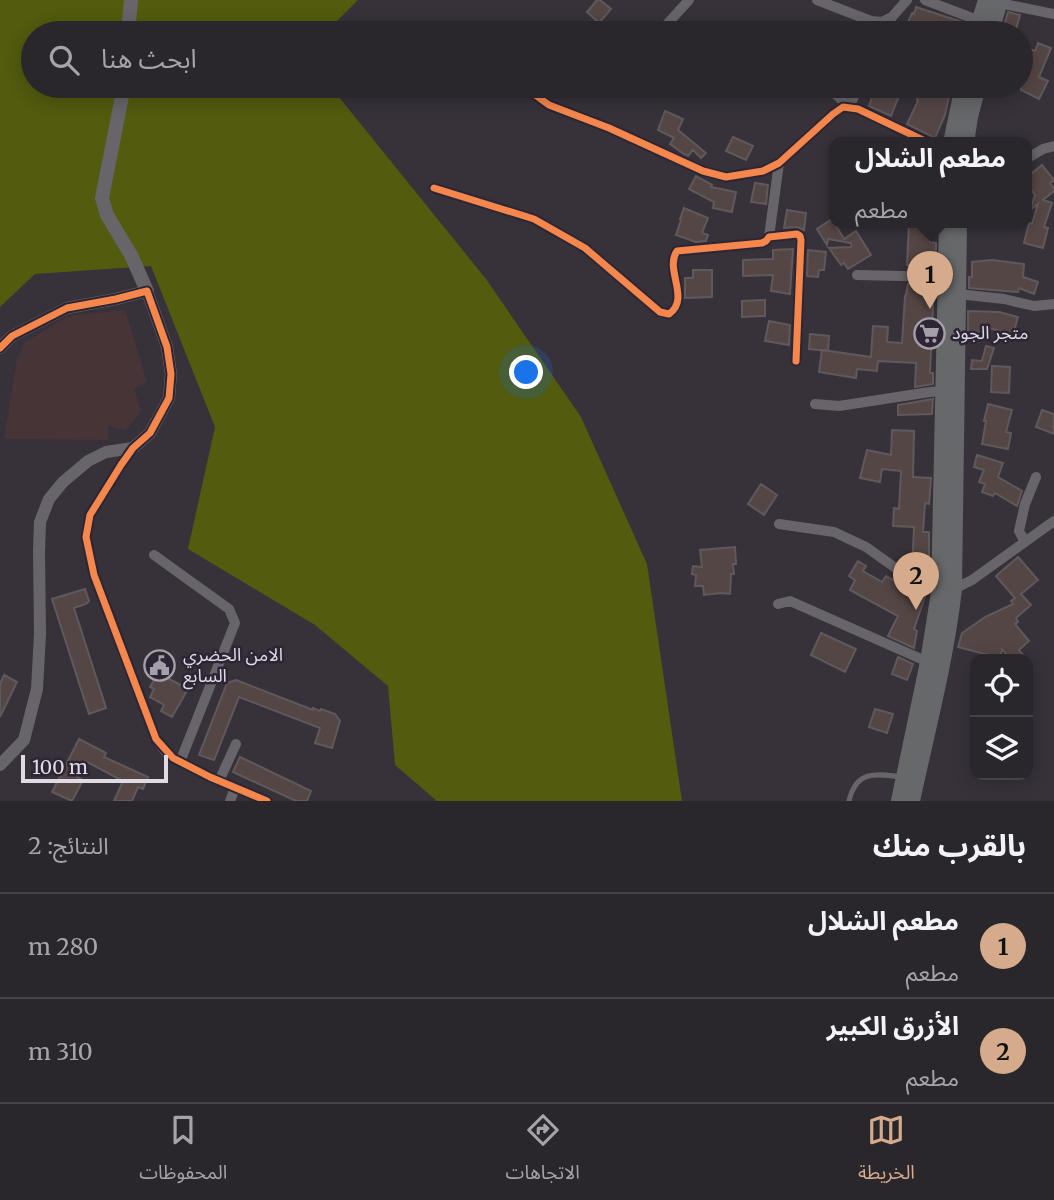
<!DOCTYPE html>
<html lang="ar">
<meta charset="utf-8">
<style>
:root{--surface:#29262c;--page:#312e34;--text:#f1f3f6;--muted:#a5a5a9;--line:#454348;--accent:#d6ab8b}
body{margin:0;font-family:Merriweather,"Noto Sans Arabic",serif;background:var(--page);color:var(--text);direction:rtl}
.controls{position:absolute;right:21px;bottom:21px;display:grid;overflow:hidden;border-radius:14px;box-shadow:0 4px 18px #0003}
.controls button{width:63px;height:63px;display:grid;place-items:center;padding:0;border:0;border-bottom:2px solid var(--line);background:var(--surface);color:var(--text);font:35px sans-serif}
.scale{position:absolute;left:21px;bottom:18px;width:147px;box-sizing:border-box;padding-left:7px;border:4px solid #dfdae4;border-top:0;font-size:19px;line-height:24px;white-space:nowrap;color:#dfdae4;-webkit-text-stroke:5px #2d2534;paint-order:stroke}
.you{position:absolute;left:527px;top:373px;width:24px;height:24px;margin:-18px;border:5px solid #fff;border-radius:50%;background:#1a73e8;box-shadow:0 0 0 10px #1a73e833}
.badge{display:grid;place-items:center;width:46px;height:46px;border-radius:50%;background:var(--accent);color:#111;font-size:23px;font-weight:700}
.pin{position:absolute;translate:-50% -58px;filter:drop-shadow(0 2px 4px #0008)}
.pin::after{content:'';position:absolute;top:37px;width:24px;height:21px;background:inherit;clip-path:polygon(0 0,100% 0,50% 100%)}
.popup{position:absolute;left:829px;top:137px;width:203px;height:91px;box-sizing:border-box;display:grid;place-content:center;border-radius:14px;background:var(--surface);filter:drop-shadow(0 2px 5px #0005);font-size:23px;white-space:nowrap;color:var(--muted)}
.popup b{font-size:26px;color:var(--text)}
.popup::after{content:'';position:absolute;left:50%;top:100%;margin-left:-14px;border:14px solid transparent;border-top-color:var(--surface)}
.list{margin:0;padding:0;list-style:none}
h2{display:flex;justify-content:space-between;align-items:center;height:91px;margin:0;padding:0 28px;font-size:30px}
h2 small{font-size:23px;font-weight:400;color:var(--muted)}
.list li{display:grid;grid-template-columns:46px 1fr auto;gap:21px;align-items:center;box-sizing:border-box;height:105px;padding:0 28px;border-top:2px solid var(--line)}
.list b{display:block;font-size:26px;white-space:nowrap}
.list p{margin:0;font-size:23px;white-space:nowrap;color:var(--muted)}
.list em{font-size:23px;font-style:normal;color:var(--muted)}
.icon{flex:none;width:38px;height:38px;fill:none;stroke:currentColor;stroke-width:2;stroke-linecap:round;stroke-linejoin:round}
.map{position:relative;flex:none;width:1054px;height:801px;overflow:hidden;direction:ltr}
.search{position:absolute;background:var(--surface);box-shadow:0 4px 18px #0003;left:21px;right:21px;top:21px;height:77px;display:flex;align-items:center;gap:18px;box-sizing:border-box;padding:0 24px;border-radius:38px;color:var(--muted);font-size:26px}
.sheet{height:301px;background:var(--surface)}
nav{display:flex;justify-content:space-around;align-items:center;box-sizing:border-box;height:98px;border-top:2px solid var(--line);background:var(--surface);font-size:19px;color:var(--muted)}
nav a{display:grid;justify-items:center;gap:4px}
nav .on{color:var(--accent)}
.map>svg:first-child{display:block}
</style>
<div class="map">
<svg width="1054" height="801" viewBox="0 0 1054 801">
<rect width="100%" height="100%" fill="#37323a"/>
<path fill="#463437" d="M125,310L147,382L134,389L141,411L126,430L108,426V440L4,439L17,359L24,343L61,320L74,315Z"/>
<path fill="#525b0e" d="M0,0H358L325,33H33V86H330L486,279L581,417L647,564L682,801H437L395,765L388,686L315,625L188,549L215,427L151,266L35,274L0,307Z"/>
<path fill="#544645" stroke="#60595b" stroke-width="2" d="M597,0H600L611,9L599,23L587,12Z
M916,7L968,24L966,33H896L900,24L906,27L912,13L914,14Z
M1008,12L1020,15L1015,33H1002Z
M1038,43L1051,48L1039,77L1048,81L1039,99L1021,90V78L1029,62L1021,59V46L1035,51Z
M876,86H903L891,116L869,106Z
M923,86H951L945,115L935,138L907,124L918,101L917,100Z
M665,111L683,119L678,130L706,153L701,158L693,150L688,156L684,154L670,144L674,138L658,130Z
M733,137L753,146L746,160L726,151Z
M1042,165L1054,180L1050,183L1054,189V191L1043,200L1052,203L1044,227L1048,228L1043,248L1024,243L1029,223L1032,224L1038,204L1030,210L1035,195L1026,183V178Z
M696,176L712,185L711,187L736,192L732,212L713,208L714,202L689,189Z
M755,183L768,185L766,204L751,202Z
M684,208L708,218L702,233L708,235L706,241L696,242L676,235L681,220L680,219Z
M787,210L806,213L804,230L797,227L784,228Z
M832,219L844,239L856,231L871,255L848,269L844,263L841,265L829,248L851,247V243L828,239L827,245L817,229Z
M909,223H931L930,242L936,243V260L924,259V266L907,265Z
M793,249L790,294L771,291L773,275L743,276V260L773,259V250Z
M808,250L826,252L824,270H819L818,277L807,276Z
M992,260L1024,264L1023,277L1038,282L1034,294L1019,288L1018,292L969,288V277H972V262Z
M693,270H712V297L685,298V278H693Z
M908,284H934L930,373H933V384L915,387L916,363L878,361L877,371L857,369L856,378L819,372L822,350L871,357L873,326L888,327L887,342L902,343L905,296L906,295Z
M765,300V316L742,317V301Z
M968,311L999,312L1018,317L1013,335L986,327V332L968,331Z
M769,321L790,325L789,345L765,341Z
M810,334L829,336L828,351L809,349Z
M986,346L994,348L987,369H971L972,360L982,361Z
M992,366L1010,367L1009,393L991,392Z
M933,399L932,414L898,415V405Z
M988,404L1012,410L1006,432L1011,433L1008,449L982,444L986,421H984Z
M1042,410L1054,414V434L1036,427Z
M892,430L914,431L913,477L931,478L929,504L925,503L923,532H929V579L912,571L914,527L893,526L894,508L899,509L901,471L882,469L880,482L860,478L867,450L891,455Z
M977,455L1003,463L998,477L1022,491L1017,506L995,493L993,496L982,492L985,484L979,482L984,470L974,467Z
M761,484L777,495L764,515L748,504Z
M735,547L736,564H733L734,574H731L730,594L721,593L704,595L703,586H695L696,575L692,574L693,566L702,567L700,550Z
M1018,557L1038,580L1021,594L1031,605L1016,618L1018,622L1015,624L1029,641L1019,650L1026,659H1010L1002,649L1000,658L958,647L962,633L985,617L1013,604L1011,601L1015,598L996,576Z
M858,561L866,566L863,571L882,582L886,576L925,597L914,629L917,631L914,648L888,636L898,616L850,590L855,580L849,576Z
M85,589L89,601L86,604L74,608L106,708L89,714L52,599Z
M821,633L856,649L845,672L811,655Z
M898,657L913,664L907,680L892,674Z
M158,673L188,689L172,717L161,711L164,705L150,697L154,689L150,687Z
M4,675L17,682L0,717V684Z
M236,680L313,710V708L320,711L321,709L335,714L340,721L332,748L315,743L320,728L239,697L214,760L199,755L227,683Z
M875,709L893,714L887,733L869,727Z
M79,739L106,753L104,757L148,777L143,789L138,787L132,801H114L123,781L85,761L77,777L83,780L72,801L52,792Z
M240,757L311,791L307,801H296L233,772Z"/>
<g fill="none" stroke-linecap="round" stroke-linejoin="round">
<path stroke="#68656a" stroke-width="5" d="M849,801C856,771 874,773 901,777"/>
<path stroke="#68656a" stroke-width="10" d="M817,0L871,21L882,22L892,17L907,0
M925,0L980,21
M999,3L1054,14
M419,27L431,33
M659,33L689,0
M884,33L892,17
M523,86L549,105L609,128L703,171L726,177L763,171L779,163L833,114L843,107L858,109L929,143
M827,86L849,107L859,86
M1026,159L1043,149L1054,146
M434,188L534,219L585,248L660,312L669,314C691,299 664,269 677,251L762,243L766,241L769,237L797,234L800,236L801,240L796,361
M769,237L779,163
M857,275L946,277
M958,294L1004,299L1034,306L1054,304
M815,404L839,406L930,392L944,391
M133,448L121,465L90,515L86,537L94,575L125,658L156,739L165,751L173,758L210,777L267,801
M779,524L834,532L866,547L911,579L939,592L954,589L972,580L1054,521
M1025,542L1019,531L1025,504L1036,477
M154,555L229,609L235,623L180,762
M778,604L790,601L928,662
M219,781L236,744
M230,801L235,788"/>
<path stroke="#68656a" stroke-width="12" d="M0,348L12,336L67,308L116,299L147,291L167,347L171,374L169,398L150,433L133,448L106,452L88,461L63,482L49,499L40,522L39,552L40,634L37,689L24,740L0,765"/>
<path stroke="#68656a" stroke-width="14" d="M128,33L131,0
M124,86L102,198L107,215L131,255L147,291"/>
<path stroke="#676869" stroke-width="16" d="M976,33L986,0
M991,33L1000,0
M951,143L963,86
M966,143L970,117L978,86
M899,801L928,662L939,592L947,223
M912,801C927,731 946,660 954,589L959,223"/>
<defs>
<path id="cycleway" d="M523,86L549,105L609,128L703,171L726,177L763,171L779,163L833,114L843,107L858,109L929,143
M434,188L534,219L585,248L660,312L669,314C691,299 664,269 677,251L762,243L766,241L769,237L797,234L800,236L801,240L796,361
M0,348L12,336L67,308L116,299L147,291L167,347L171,374L169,398L150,433L133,448L121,465L90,515L86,537L94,575L156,739L173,758L210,777L267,801"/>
</defs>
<use href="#cycleway" stroke="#2d2534" stroke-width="11"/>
<use href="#cycleway" stroke="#f5874c" stroke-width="7"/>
</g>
<defs>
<symbol id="supermarket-ring" viewBox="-11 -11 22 22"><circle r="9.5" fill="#2d2534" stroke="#a49fa8" stroke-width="1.5"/><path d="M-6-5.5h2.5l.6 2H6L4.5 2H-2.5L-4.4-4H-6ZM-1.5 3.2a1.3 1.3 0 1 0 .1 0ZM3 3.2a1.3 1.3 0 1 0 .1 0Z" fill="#a49fa8"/></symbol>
<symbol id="civic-ring" viewBox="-11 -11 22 22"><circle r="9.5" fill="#2d2534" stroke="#a49fa8" stroke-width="1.5"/><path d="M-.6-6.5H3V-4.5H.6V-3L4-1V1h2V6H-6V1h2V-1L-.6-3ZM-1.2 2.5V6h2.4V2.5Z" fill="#a49fa8"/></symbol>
</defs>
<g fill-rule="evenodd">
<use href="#supermarket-ring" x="912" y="316" width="35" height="35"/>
<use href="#civic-ring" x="142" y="648" width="35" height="35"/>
</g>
<g text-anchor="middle" stroke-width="5" stroke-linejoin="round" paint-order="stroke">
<g font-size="18" fill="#dfdae4" stroke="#2d2534" text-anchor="start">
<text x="952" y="339">متجر الجود</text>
<text x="183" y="661">الامن الحضري<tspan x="183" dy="21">السابع</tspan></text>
</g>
</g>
</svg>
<div class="controls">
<button><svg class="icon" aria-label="locate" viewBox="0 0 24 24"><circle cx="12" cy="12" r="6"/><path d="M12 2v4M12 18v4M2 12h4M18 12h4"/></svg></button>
<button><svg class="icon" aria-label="layers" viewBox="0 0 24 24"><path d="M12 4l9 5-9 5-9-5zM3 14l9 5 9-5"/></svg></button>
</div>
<div class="scale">100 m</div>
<div class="you"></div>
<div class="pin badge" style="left:930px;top:309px">1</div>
<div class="popup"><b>مطعم الشلال</b>مطعم</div>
<div class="pin badge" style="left:916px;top:610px">2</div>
<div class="search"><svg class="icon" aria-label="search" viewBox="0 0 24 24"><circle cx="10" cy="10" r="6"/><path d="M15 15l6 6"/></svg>ابحث هنا</div>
</div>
<section class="sheet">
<h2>بالقرب منك<small>النتائج: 2</small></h2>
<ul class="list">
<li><span class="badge">1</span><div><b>مطعم الشلال</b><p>مطعم</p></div><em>280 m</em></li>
<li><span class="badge">2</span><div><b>الأزرق الكبير</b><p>مطعم</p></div><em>310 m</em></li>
</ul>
</section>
<nav>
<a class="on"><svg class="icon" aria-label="map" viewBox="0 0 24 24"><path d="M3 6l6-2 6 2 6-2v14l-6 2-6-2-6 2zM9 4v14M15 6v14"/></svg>الخريطة</a>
<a><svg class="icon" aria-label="directions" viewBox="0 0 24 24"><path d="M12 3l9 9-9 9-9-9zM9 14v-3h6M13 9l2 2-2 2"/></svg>الاتجاهات</a>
<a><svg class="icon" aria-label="saved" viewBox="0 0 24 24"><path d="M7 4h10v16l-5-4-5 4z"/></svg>المحفوظات</a>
</nav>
